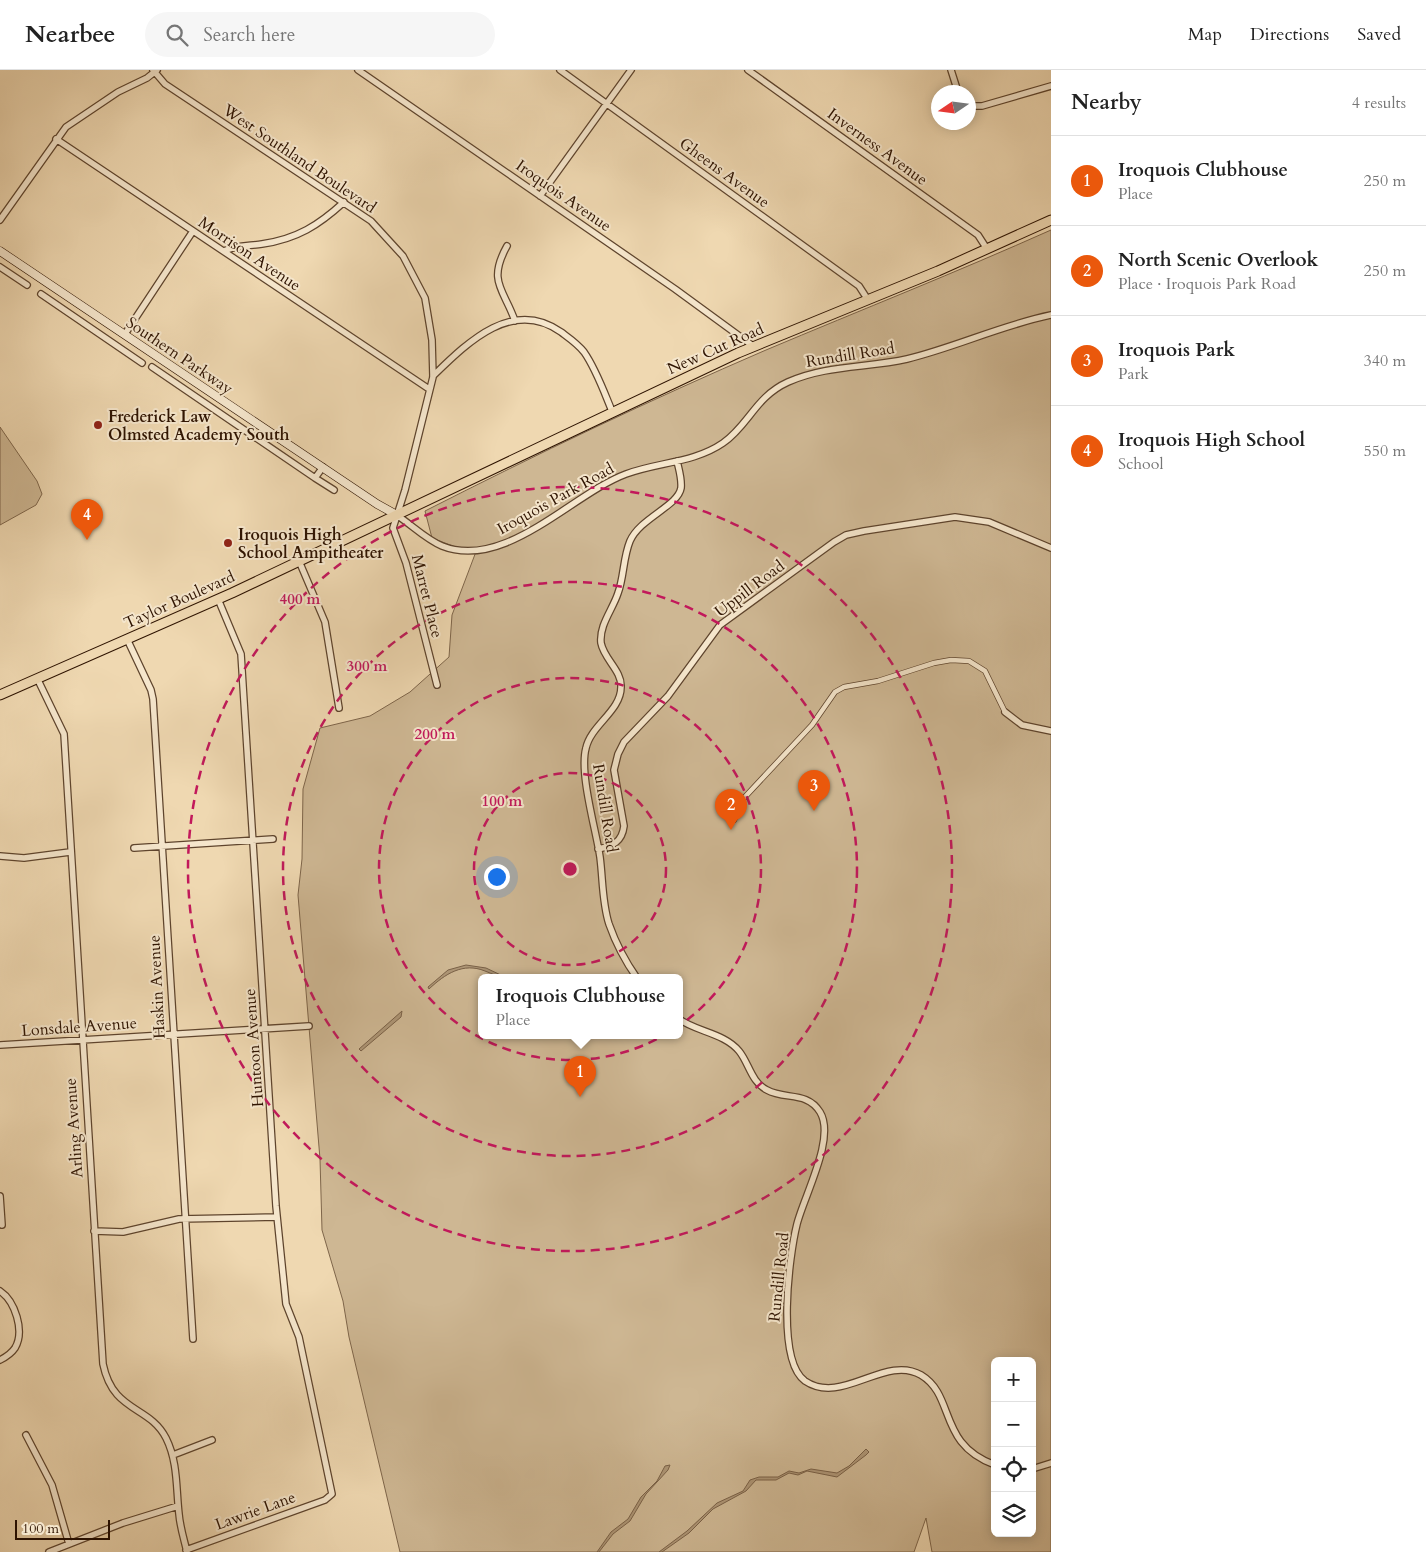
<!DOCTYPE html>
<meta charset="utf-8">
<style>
:root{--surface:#fff;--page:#f6f6f6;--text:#222;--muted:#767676;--line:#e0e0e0;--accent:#ea580c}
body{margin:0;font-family:Cardo,serif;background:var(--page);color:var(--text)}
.controls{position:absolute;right:15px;bottom:15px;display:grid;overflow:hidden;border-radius:8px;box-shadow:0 2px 12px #0003}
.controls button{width:45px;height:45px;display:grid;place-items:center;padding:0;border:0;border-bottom:1px solid var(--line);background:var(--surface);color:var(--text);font:25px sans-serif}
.compass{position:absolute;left:931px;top:15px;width:45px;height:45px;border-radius:50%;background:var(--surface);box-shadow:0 2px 12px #0003;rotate:257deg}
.scale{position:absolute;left:15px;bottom:12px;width:95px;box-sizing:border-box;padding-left:5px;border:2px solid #2e1301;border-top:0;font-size:14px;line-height:18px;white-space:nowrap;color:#2e1301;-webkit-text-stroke:4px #f5e6cc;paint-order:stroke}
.you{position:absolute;left:496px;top:806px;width:18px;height:18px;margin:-12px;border:4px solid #fff;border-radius:50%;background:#1a73e8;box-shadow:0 0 0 8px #1a73e833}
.badge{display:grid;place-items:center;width:32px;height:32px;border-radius:50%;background:var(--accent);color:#fff;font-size:16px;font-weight:700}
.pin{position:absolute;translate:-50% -41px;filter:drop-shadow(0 1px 2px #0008)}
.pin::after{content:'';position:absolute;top:26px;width:18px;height:15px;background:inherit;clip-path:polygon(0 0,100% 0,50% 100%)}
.popup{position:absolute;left:478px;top:904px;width:205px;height:65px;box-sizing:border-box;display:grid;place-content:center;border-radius:8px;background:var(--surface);filter:drop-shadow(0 1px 4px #0005);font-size:16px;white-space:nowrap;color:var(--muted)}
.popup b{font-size:19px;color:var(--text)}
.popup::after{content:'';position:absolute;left:50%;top:100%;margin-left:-10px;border:10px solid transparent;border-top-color:var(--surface)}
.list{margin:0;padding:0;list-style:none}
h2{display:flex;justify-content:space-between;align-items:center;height:65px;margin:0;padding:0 20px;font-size:21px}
h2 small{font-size:16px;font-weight:400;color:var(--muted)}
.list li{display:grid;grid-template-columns:32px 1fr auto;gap:15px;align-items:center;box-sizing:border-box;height:90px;padding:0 20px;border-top:1px solid var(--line)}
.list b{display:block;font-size:19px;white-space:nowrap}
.list p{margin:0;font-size:16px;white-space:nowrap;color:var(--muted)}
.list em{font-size:16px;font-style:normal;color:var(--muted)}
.icon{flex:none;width:28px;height:28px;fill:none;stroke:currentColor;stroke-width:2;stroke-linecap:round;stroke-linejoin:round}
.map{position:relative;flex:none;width:1051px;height:1482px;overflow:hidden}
header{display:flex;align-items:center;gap:30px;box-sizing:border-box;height:70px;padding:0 25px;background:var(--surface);border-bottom:1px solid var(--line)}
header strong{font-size:24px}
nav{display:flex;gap:28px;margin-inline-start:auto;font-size:18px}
.search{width:350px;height:45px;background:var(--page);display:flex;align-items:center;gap:12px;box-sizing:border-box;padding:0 18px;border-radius:28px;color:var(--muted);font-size:19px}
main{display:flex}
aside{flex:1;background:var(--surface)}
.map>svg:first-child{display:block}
</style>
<header>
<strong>Nearbee</strong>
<div class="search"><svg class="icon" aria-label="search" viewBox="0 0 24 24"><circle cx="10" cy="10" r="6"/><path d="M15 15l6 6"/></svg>Search here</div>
<nav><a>Map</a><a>Directions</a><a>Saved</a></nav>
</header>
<main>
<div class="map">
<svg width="1051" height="1482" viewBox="0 0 1051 1482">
<rect width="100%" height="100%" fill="#efd8b1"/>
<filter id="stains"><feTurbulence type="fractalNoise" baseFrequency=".004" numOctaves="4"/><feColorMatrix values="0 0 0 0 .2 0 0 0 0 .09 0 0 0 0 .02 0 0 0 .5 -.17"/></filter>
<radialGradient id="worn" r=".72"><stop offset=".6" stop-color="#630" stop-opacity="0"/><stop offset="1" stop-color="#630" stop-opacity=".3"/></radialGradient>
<path fill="#ceb793" stroke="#7e654a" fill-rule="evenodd" d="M1051,160V1482H932L926,1448L914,1482H400L349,1267L343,1231L322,1160L320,1089L298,825L302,789L303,719L320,658L370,646L410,622L449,587L452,545L477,479L463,480L432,468L425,441C537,384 650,330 766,280C861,240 957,202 1051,160ZM481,908H679V966H481ZM995,1291H1032V1463H995Z
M0,357L37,411L42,424L36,435L0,455Z"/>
<path fill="#ad9575" stroke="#7a6147" d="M466,895L486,898L507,908C499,908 493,904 485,901C463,892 445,904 429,919L428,917L448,900Z
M402,941L401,947L361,981L359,979Z
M866,1379L869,1382L866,1385L837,1407L807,1401L798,1405L789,1403L776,1410H756L746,1421L713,1439L689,1463L662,1482H659L687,1461L717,1433L743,1421L750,1410L759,1407H778L789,1401L799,1403L811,1399L837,1403L849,1396Z
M670,1395L668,1400L646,1424L630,1451L613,1464L599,1482H597L611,1462L628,1449L641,1427L657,1411L665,1396Z"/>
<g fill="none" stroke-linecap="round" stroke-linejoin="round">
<defs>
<path id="pedestrian" d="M734,750L743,729L812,655L835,622L844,617L878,611L934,593L951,590L969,591L985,601L1005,642"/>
<path id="minor" d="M153,0L165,14L371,151L403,186L425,228L432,270L433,307L405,420L393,458L406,493L437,615
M358,0L675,219L753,276
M560,0L859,216L868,230
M748,0L978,165L987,179
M951,0L958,22
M968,36H982L1051,16
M56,69L429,319
M540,126L631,0
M0,150L66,57L118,22L147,8L157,0
M507,176C487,212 504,219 515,251
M224,181C236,175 249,176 262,174C297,169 319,155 344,132
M0,197L27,215
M41,224L142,293
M125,264L193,161
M152,297L315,408L323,397
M433,306C466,274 512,227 561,262C569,268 578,274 584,282C596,299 604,322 612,341
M315,408L334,420
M395,444C411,454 425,469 442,476C505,501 572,424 626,404C658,392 694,393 723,373C749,355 755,327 788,312C826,295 867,298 907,289C956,277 1002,255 1051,245
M299,491L325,552L339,638
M127,569L151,620L153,629L193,1269
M37,608L64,664L103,1294C113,1343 149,1335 166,1368C178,1392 176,1418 179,1444C180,1457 184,1469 187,1482
M1005,642L1022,655L1051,661
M134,778L273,769
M598,779C613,776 622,772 624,756L614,700L618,684L624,672L668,626L720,555L834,472L846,465L864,461L955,447L989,452L1051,478
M0,786L24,788L70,782
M637,908C625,891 616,874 609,854C602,832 603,810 600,787C596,760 579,703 586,678C591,655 621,641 621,617C622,601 604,589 601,573C599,555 613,539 618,523C624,507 623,488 630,471C640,448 678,436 681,418C682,409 679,400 677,391
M679,949C697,962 724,963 739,981C749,993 751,1012 767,1020C785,1030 807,1021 820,1042C836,1068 804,1126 797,1154C789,1186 776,1290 805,1311C842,1336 885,1284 921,1305C956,1326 937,1374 995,1395
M0,975L309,956
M0,1126L2,1155
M94,1161L123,1162L179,1149L277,1147
M0,1221C15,1231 25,1261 15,1278C11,1284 6,1287 0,1290
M26,1365L52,1415L69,1474
M173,1385L212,1370
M1032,1399L1051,1393
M186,1480L325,1430L332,1424L299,1267L286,1234L276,1136L241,584L218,529
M49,1482L123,1453L178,1436"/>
<path id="secondary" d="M0,181L377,434L395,444"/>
<path id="primary" d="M0,625L232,523L738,283L938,201L1051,150"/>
</defs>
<use href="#pedestrian" stroke="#5e442d" stroke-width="6"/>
<use href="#minor" stroke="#5e442d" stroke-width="8"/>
<use href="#secondary" stroke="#2e1301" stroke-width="9"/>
<use href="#primary" stroke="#2e1301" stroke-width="11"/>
<use href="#pedestrian" stroke="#f5e6cc" stroke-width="4.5"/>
<use href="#minor" stroke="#f5e6cc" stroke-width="5.5"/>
<use href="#secondary" stroke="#f5e6cc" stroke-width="8"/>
<use href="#primary" stroke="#efd8b1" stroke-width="9"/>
</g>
<g fill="none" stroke="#c2185b" stroke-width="2.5" stroke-dasharray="9 6">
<circle cx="570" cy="799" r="96"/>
<circle cx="570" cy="799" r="191"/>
<circle cx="570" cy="799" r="287"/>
<circle cx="570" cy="799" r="382"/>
</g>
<g fill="#8f2418" stroke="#f5e6cc" stroke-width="2">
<circle cx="98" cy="355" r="5"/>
<circle cx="228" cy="473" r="5"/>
</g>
<g text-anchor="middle" stroke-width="4" stroke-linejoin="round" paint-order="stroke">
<g font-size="16" fill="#2e1301" stroke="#f5e6cc">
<text transform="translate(878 76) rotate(36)" y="6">Inverness Avenue</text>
<text transform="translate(300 88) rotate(34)" y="6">West Southland Boulevard</text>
<text transform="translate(725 102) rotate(36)" y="6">Gheens Avenue</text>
<text transform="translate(564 125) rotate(35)" y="6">Iroquois Avenue</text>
<text transform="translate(250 183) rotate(34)" y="6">Morrison Avenue</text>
<text transform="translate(715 278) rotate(-24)" y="6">New Cut Road</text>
<text transform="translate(850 284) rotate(-9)" y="6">Rundill Road</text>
<text transform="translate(180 285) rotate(34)" y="6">Southern Parkway</text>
<text transform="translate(555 428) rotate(-29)" y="6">Iroquois Park Road</text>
<text transform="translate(749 518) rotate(-37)" y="6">Uppill Road</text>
<text transform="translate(428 526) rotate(76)" y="6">Marret Place</text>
<text transform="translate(179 529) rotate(-24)" y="6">Taylor Boulevard</text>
<text transform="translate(606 738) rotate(81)" y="6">Rundill Road</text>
<text transform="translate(156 917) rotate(-93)" y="6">Haskin Avenue</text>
<text transform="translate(79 956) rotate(-4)" y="6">Lonsdale Avenue</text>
<text transform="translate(253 978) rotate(-94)" y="6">Huntoon Avenue</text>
<text transform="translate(73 1058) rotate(-94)" y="6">Arling Avenue</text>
<text transform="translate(778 1207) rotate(-84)" y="6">Rundill Road</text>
<text transform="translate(255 1440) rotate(-20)" y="6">Lawrie Lane</text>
</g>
<g font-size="16" font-weight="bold" fill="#2e1301" stroke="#f5e6cc" text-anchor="start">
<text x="108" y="352">Frederick Law<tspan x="108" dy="18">Olmsted Academy South</tspan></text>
<text x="238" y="470">Iroquois High<tspan x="238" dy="18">School Ampitheater</tspan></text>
</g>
</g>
<circle cx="570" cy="799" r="8" fill="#c2185b" stroke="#f5e6cc" stroke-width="2.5"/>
<g font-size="15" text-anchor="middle" font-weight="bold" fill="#c2185b" stroke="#f5e6cc" stroke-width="4" stroke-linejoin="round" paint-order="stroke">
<text x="300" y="534">400 m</text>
<text x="367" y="601">300 m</text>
<text x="435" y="669">200 m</text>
<text x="502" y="736">100 m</text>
</g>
<rect width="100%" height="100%" filter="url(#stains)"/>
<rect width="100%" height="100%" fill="url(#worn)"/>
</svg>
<div class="controls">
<button>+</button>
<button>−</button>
<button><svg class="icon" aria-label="locate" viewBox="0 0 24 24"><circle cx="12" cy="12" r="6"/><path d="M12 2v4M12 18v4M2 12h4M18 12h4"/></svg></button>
<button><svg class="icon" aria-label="layers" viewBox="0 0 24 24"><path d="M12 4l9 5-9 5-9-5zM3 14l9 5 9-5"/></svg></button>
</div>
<svg class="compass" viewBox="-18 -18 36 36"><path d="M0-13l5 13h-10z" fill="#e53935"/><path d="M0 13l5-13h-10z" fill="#767676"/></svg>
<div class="scale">100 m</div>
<div class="you"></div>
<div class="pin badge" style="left:580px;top:1027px">1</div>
<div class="popup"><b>Iroquois Clubhouse</b>Place</div>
<div class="pin badge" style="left:731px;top:760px">2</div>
<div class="pin badge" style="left:814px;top:741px">3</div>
<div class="pin badge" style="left:87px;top:470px">4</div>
</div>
<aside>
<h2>Nearby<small>4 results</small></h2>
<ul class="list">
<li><span class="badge">1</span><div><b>Iroquois Clubhouse</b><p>Place</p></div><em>250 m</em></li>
<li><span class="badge">2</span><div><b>North Scenic Overlook</b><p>Place · Iroquois Park Road</p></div><em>250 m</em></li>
<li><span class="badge">3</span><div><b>Iroquois Park</b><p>Park</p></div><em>340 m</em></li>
<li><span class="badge">4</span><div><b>Iroquois High School</b><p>School</p></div><em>550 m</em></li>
</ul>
</aside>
</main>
